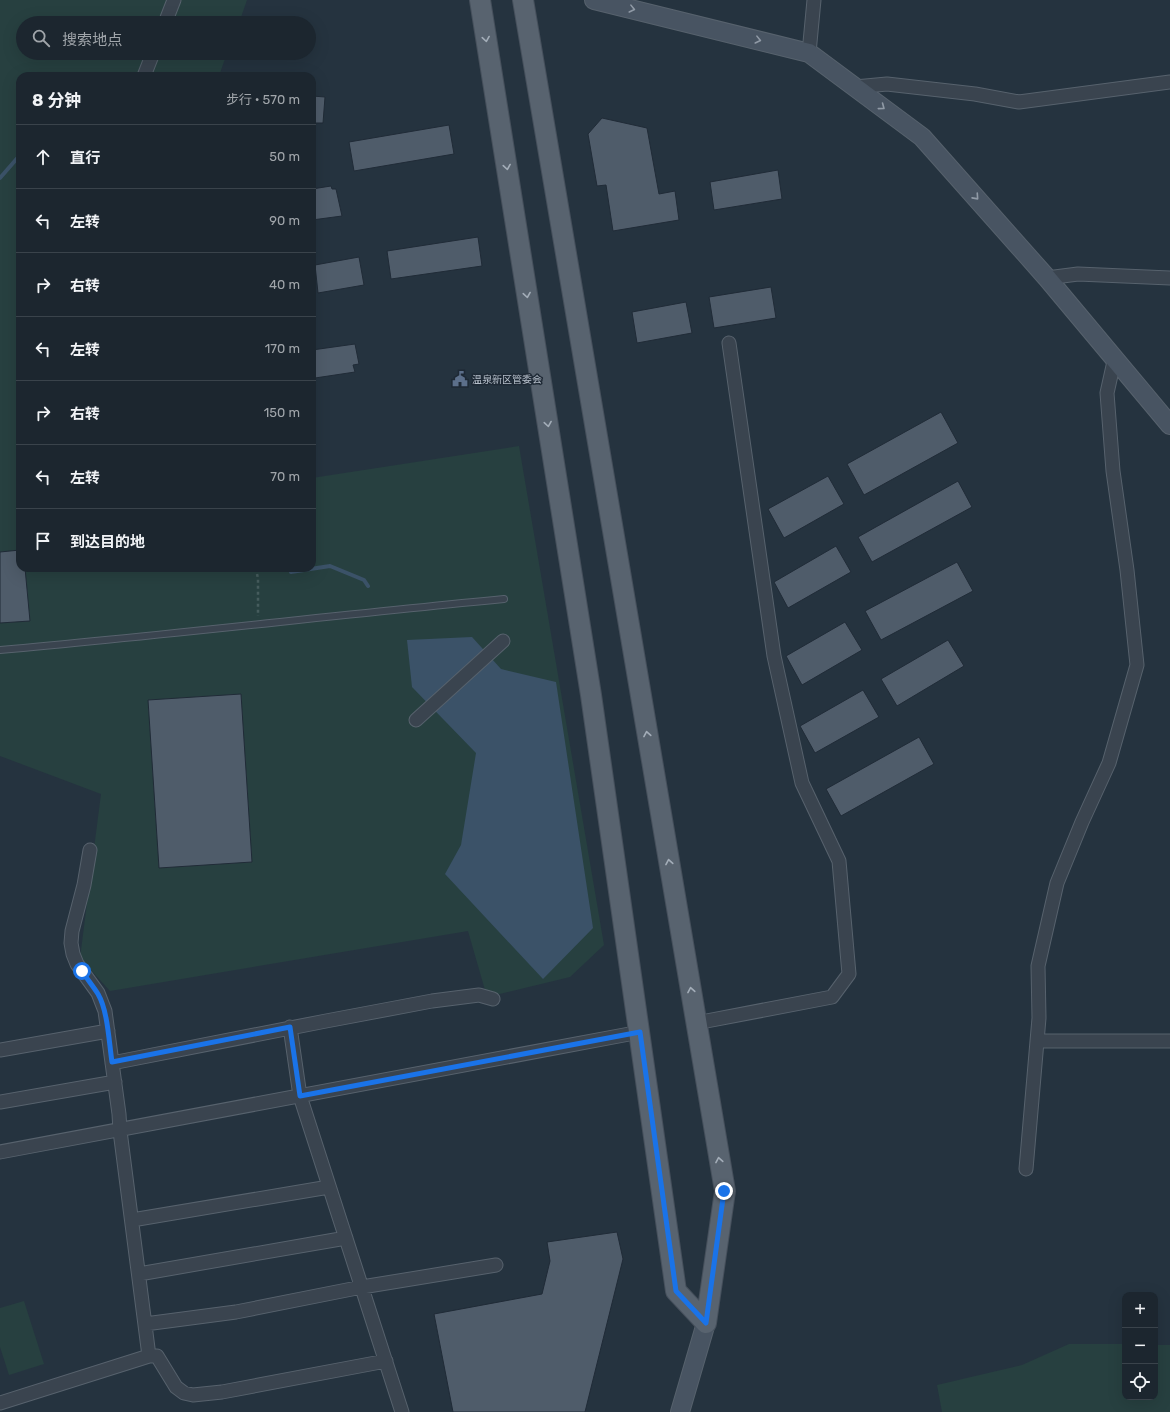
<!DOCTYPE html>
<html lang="zh">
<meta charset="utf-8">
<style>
:root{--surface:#1c262f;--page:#252e37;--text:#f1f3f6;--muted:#a0a5aa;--line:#3a434b}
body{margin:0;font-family:Rubik,"Noto Sans SC",sans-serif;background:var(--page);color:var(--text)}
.controls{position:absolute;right:12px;bottom:12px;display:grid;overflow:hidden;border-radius:8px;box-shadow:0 4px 16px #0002}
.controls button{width:36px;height:36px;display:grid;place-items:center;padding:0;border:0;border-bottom:1px solid var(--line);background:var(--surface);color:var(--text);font:20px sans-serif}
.stop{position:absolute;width:12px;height:12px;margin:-9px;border:3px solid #1a73e8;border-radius:50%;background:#fff}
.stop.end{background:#1a73e8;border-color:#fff;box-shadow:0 1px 4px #0008}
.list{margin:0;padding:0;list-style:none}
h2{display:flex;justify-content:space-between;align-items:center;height:52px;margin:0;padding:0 16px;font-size:17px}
h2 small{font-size:13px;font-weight:400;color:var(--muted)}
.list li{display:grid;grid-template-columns:26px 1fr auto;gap:12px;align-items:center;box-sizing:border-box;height:64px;padding:0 16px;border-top:1px solid var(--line)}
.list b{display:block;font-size:15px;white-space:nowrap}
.list em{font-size:13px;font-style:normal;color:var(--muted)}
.icon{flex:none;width:22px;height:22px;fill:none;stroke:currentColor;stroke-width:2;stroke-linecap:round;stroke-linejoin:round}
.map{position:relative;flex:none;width:1170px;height:1412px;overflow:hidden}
.search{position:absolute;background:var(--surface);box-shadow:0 4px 16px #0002;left:16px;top:16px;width:300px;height:44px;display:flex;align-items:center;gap:10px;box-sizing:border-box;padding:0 14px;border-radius:22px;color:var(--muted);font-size:15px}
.panel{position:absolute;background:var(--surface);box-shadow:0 4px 16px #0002;left:16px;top:72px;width:300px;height:500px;border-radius:12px}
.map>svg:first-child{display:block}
</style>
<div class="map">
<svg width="1170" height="1412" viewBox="0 0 1170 1412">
<rect width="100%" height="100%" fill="#25333f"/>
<path fill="#274040" d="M0,0H247L239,23H23V53H227L219,76H20V568H312V478L519,446L604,945L570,977L487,997L468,931L110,991L80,958L101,794L0,756Z
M24,1301L44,1364L9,1375L0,1347V1308Z
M1069,1344H1125V1397H1155V1345H1170V1412H942L937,1385L1022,1365Z"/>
<path fill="#3b5268" d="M472,637L501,669L556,682L593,928L543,979L445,874L461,845L476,753L412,687L407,640Z"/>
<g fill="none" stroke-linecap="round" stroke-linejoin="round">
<path stroke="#3b5268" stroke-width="4" d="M0,178L20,155
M290,568L291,572L330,566L364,580L368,586"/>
</g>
<path fill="#4f5c6a" stroke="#202b37" d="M312,96L325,97L323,123H312Z
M602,118L647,128L659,194L675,191L679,220L613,231L606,185L597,186L588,134Z
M449,125L454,154L354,171L349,142Z
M778,170L782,199L714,210L710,182Z
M331,186L332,189H336L342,216L312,220V189Z
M478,237L482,266L391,279L387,251Z
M359,257L364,285L318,293L315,265Z
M771,287L776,318L714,328L709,297Z
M686,302L692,333L637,343L632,312Z
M355,344L359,364L353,365L355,372L315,378L312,363V350Z
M941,412L958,443L864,495L847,464Z
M828,476L844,504L784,538L768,509Z
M958,481L972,507L872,562L858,537Z
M836,546L851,572L788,608L774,582Z
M20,550V568H25L30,621L0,623V552Z
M957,562L973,591L881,640L865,611Z
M845,622L862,650L802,685L786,656Z
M948,640L964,666L897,706L881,679Z
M863,690L879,717L815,753L800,726Z
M241,694L252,862L159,868L148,700Z
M919,737L934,764L841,816L826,789Z
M617,1232L623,1259L585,1412H453L434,1314L542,1294L550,1261L547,1242Z"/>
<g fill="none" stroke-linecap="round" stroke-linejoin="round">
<defs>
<path id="lane" d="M0,650C168,635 336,615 504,599"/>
<path id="street" d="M165,23L174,0
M809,53L814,0
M144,76L153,53
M855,87L887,84L975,94L1019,102L1170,82
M1047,278L1078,274L1170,278
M416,720L503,641
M696,1023L832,997L849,974L839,861L802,783L774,656L729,343
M290,1027L300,1096L402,1412
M1037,1041H1170
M0,1050L108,1031
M112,1063L326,1021L432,1001L479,995L493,999
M0,1102L115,1082
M0,1152L640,1032
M1026,1169L1039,1018L1038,966L1057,883L1082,822L1109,763L1137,665L1127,570L1113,471L1107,393L1115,357
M132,1220L329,1187
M139,1274L346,1238
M145,1324L236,1312L362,1287L496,1265
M149,1356H157L176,1387L184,1393L193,1395L222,1392L386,1361
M0,1403L149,1356L120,1131L119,1114L105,1011L98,993L77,964L73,954L71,943L72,931L84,885L90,850"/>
<path id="secondary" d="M594,0L809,53L922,137L1047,278L1170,425
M680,1412L706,1323"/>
<path id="primary" d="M480,0L591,695L676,1291L706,1323
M523,0L725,1191L706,1323"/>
</defs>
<use href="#lane" stroke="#57626d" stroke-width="8"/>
<use href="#street" stroke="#57626d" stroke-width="15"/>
<use href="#secondary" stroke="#57626d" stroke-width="20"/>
<use href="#primary" stroke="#46505c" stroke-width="22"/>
<path stroke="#465c5d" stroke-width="2.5" stroke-dasharray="3 3" stroke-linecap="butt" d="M256,568L258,579V616"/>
<use href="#lane" stroke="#3a444f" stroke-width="6"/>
<use href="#street" stroke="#3a444f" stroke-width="13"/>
<use href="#secondary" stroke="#485462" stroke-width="18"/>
<use href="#primary" stroke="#58636f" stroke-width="20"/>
</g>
<defs><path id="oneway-chevron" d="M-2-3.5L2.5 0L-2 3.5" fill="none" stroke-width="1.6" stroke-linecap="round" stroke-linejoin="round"/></defs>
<g stroke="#909aa6">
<use href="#oneway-chevron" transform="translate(632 9) rotate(14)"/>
<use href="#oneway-chevron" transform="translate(758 40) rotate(14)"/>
<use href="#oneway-chevron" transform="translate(882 107) rotate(37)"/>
<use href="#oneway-chevron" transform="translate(976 197) rotate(48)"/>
</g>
<g stroke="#a3adb8">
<use href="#oneway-chevron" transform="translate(486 39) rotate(81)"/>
<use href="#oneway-chevron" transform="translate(507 167) rotate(81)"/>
<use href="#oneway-chevron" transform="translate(527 295) rotate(81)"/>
<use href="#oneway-chevron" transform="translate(548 424) rotate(81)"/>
<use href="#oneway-chevron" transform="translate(647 734) rotate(-100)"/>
<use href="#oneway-chevron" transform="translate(669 862) rotate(-100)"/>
<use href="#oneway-chevron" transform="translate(691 990) rotate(-100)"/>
<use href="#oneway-chevron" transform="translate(719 1160) rotate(-100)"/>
</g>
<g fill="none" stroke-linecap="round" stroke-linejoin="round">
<path stroke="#1a73e8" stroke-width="5" d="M82,971C87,979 93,986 98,994C108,1011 109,1043 112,1062L290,1027L300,1096L640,1032L676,1291L706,1323L724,1191"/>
</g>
<defs>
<symbol id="civic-bare" viewBox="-9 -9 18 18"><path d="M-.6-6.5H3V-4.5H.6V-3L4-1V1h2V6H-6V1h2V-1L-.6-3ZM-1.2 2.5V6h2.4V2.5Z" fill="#5c6f8a" stroke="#1e2935" stroke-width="2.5" paint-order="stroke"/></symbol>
</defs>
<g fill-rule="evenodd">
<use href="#civic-bare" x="449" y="368" width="22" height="22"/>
</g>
<g text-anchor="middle" stroke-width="3" stroke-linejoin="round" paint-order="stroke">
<g font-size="10" fill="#b6bfca" stroke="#1e2935" text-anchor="start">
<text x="472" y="383">温泉新区管委会</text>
</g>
</g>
</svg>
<div class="controls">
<button>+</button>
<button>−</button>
<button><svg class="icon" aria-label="locate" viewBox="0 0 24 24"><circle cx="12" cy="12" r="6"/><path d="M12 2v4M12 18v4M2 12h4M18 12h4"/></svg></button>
</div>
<div class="stop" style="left:82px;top:971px"></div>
<div class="stop end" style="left:724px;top:1191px"></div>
<div class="search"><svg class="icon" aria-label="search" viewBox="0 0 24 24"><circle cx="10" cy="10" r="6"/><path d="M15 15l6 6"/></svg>搜索地点</div>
<section class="panel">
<h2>8 分钟<small>步行 · 570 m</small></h2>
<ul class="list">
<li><svg class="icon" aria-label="ahead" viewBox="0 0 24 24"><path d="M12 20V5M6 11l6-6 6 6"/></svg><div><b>直行</b></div><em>50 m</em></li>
<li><svg class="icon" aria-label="left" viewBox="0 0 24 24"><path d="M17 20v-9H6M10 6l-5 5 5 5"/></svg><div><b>左转</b></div><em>90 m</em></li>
<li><svg class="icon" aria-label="right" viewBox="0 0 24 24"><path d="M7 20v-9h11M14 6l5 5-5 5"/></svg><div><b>右转</b></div><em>40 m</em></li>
<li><svg class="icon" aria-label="left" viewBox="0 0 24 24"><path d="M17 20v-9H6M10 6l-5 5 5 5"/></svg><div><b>左转</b></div><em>170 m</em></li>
<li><svg class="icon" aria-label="right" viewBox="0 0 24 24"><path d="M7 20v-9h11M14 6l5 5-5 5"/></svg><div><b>右转</b></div><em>150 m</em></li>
<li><svg class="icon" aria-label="left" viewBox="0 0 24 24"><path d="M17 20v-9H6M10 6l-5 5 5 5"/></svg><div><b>左转</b></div><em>70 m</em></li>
<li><svg class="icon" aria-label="arrive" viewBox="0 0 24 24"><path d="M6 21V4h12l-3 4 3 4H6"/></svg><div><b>到达目的地</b></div></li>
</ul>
</section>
</div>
